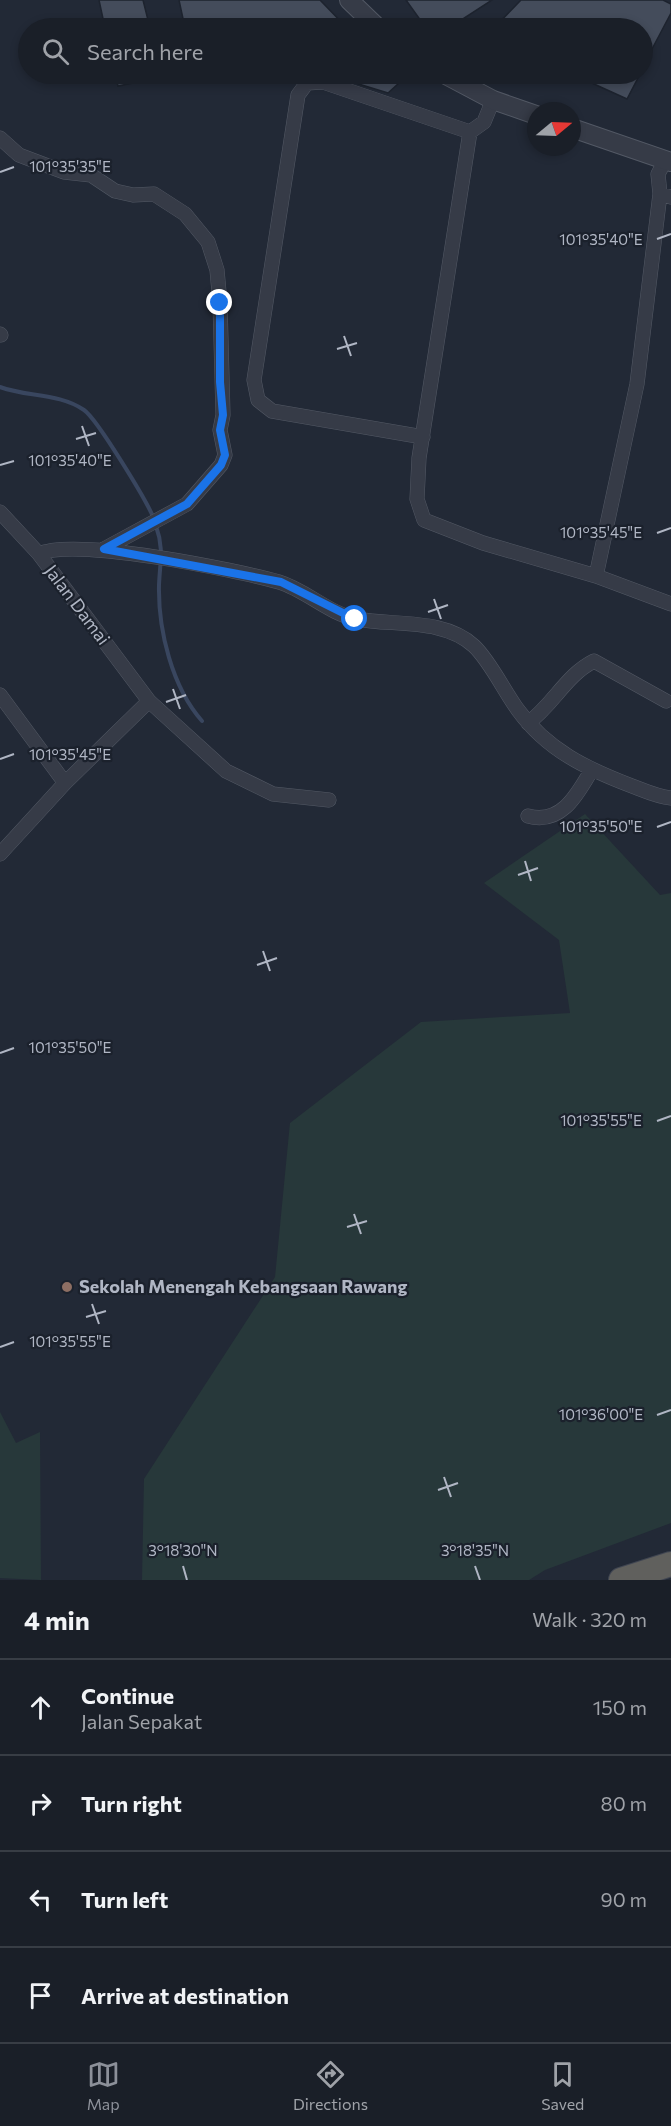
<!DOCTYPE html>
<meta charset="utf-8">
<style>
:root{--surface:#1a1f28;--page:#232730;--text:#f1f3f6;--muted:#9fa2a8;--line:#383d45;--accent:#8c9099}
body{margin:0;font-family:Commissioner,sans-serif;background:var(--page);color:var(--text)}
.compass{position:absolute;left:527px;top:102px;width:54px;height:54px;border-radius:50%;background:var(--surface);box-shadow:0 3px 9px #0003;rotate:71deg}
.stop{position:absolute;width:18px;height:18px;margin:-14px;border:4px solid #1a73e8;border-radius:50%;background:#fff}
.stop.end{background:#1a73e8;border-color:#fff;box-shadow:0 2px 6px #0008}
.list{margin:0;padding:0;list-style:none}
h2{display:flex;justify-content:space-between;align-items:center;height:78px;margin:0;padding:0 24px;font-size:26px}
h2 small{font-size:20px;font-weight:400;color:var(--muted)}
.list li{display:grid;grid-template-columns:39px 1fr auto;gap:18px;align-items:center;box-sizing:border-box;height:96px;padding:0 24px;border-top:2px solid var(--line)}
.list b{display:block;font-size:22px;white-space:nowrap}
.list p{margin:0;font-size:20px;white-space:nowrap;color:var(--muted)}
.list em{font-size:20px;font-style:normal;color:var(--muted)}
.icon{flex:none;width:33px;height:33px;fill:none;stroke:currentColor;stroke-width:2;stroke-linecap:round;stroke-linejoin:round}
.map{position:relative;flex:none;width:671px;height:1580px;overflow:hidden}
.search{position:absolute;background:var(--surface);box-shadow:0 3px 9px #0003;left:18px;right:18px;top:18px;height:66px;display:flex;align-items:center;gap:15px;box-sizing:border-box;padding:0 21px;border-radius:33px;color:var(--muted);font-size:22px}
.sheet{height:462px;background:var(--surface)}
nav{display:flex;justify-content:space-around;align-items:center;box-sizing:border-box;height:84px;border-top:2px solid var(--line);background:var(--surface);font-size:16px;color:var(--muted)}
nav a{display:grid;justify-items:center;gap:3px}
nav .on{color:var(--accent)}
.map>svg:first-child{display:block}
</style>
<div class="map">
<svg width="671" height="1580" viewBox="0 0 671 1580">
<rect width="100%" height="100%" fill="#222936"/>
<path fill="#27383a" d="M585,814L660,895L671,893V1523L545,1570L529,1580H142L144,1479L275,1277L290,1123L421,1022L570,1013L559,940L484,883Z
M0,1412L16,1443L40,1432L41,1580L0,1578Z"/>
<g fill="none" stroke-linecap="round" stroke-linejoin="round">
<path stroke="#39465f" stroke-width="4" d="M0,387C27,397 59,393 84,410C97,419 147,501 154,519
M156,526C164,548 160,562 159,585C158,630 172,687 202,721"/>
</g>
<path fill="#444c5b" stroke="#1d232e" stroke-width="1.5" d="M99,0H143L150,28H105Z
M179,0H320L347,28H185Z
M406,0H492L449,28H426Z
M521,0H663L671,4V13L642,68V28H494Z
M115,74H161L162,77L118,86Z
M326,74H390L399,83L388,93Z
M572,74H640L627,99Z"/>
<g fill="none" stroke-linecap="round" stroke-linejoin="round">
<defs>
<path id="minor" d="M493,100L484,122L470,132L419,458L417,499L424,520L483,543L596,576L671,604
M0,138L19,155L64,172L91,175L115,191L133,195L154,194L185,214L208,242L217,270L220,303L223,415L220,430L225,455L221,465L187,504L104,549
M665,161L658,174L660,194L671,197
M0,334L1,335
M423,437L272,411L258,400L254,380L298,95L307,83L323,82L470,132
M0,512L39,554L149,701L226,771L273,794L329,800
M39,554C75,537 236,570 279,582C306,590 329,614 357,619C394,626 444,618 474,646C490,661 504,691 518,710C547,750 587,769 632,786C645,791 658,797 671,798
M596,576L637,384L660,194
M0,695L65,783
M528,723C553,705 566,675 594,661L666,701
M528,816C561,825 577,795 591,771
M0,854L65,783L149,701"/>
<path id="tertiary" d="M349,0L378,28
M444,74L493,100L536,115
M572,128L671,162"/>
<path id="trunk" d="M621,1580L671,1564"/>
</defs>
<use href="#minor" stroke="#535965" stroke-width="15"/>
<use href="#tertiary" stroke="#535965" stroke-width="20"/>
<use href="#trunk" stroke="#404652" stroke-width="26"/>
<use href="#minor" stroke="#363b47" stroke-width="14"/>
<use href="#tertiary" stroke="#363b47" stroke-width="18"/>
<use href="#trunk" stroke="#60605d" stroke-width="24"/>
</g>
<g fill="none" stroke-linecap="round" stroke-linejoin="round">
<path stroke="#1a73e8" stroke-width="8" d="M220,303V382L223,415L220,430L225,455L221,465L187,504L104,549L281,582L355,619"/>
</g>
<path fill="none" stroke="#b0b6c4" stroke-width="2" d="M0,172L14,167M657,239L671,234M344,336L351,356M337,349L357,343M82,426L89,446M76,439L96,433M0,465L14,461M657,533L671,528M434,599L441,619M428,612L448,605M173,689L180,709M166,702L186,695M0,759L14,754M657,827L671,822M525,861L531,881M518,875L538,868M263,951L270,971M257,965L277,958M0,1053L14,1048M657,1121L671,1116M354,1214L361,1234M347,1227L367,1221M92,1304L99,1324M86,1317L106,1311M0,1347L14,1342M657,1415L671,1410M444,1477L451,1497M438,1490L458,1483M183,1566L187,1580M475,1566L480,1580"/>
<circle fill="#8d6e63" stroke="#1b212c" stroke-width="2" cx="67" cy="1287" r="6"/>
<g text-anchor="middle" stroke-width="4.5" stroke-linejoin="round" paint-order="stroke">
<g font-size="18" fill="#b0b6c4" stroke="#1b212c">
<text transform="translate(77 605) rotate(53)" y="6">Jalan Damai</text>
</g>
<g font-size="18" font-weight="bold" fill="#b0b6c4" stroke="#1b212c" text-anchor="start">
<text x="79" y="1293">Sekolah Menengah Kebangsaan Rawang</text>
</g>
</g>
<g font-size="15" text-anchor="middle" fill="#b0b6c4" stroke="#1b212c" stroke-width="4.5" stroke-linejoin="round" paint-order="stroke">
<text x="70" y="172">101°35'35"E</text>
<text x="601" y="245">101°35'40"E</text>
<text x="70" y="466">101°35'40"E</text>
<text x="601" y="538">101°35'45"E</text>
<text x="70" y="760">101°35'45"E</text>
<text x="601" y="832">101°35'50"E</text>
<text x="70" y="1053">101°35'50"E</text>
<text x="601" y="1126">101°35'55"E</text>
<text x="70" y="1347">101°35'55"E</text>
<text x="601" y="1420">101°36'00"E</text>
<text x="183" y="1556">3°18'30"N</text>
<text x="475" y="1556">3°18'35"N</text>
</g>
</svg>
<svg class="compass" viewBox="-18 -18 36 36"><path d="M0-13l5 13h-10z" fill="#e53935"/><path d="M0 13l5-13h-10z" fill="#9fa2a8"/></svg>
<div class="stop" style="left:355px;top:619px"></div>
<div class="stop end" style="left:220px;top:303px"></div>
<div class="search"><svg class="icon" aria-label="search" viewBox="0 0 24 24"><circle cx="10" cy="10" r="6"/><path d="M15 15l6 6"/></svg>Search here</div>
</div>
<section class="sheet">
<h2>4 min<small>Walk · 320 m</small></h2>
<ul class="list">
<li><svg class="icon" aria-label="ahead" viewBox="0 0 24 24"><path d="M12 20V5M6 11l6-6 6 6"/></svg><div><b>Continue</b><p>Jalan Sepakat</p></div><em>150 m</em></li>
<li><svg class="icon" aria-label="right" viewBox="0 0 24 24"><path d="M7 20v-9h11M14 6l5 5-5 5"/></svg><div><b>Turn right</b></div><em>80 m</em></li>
<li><svg class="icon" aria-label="left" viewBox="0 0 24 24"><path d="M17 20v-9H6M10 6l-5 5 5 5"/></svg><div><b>Turn left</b></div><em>90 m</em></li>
<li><svg class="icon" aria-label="arrive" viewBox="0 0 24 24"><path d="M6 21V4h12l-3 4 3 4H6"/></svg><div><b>Arrive at destination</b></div></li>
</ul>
</section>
<nav>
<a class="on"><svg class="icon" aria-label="map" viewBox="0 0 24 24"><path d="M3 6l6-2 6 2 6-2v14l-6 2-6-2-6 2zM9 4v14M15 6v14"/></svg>Map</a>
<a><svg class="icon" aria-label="directions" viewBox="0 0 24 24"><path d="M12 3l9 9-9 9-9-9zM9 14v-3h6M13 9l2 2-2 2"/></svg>Directions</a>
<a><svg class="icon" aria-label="saved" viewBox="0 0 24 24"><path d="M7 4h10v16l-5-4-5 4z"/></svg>Saved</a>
</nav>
